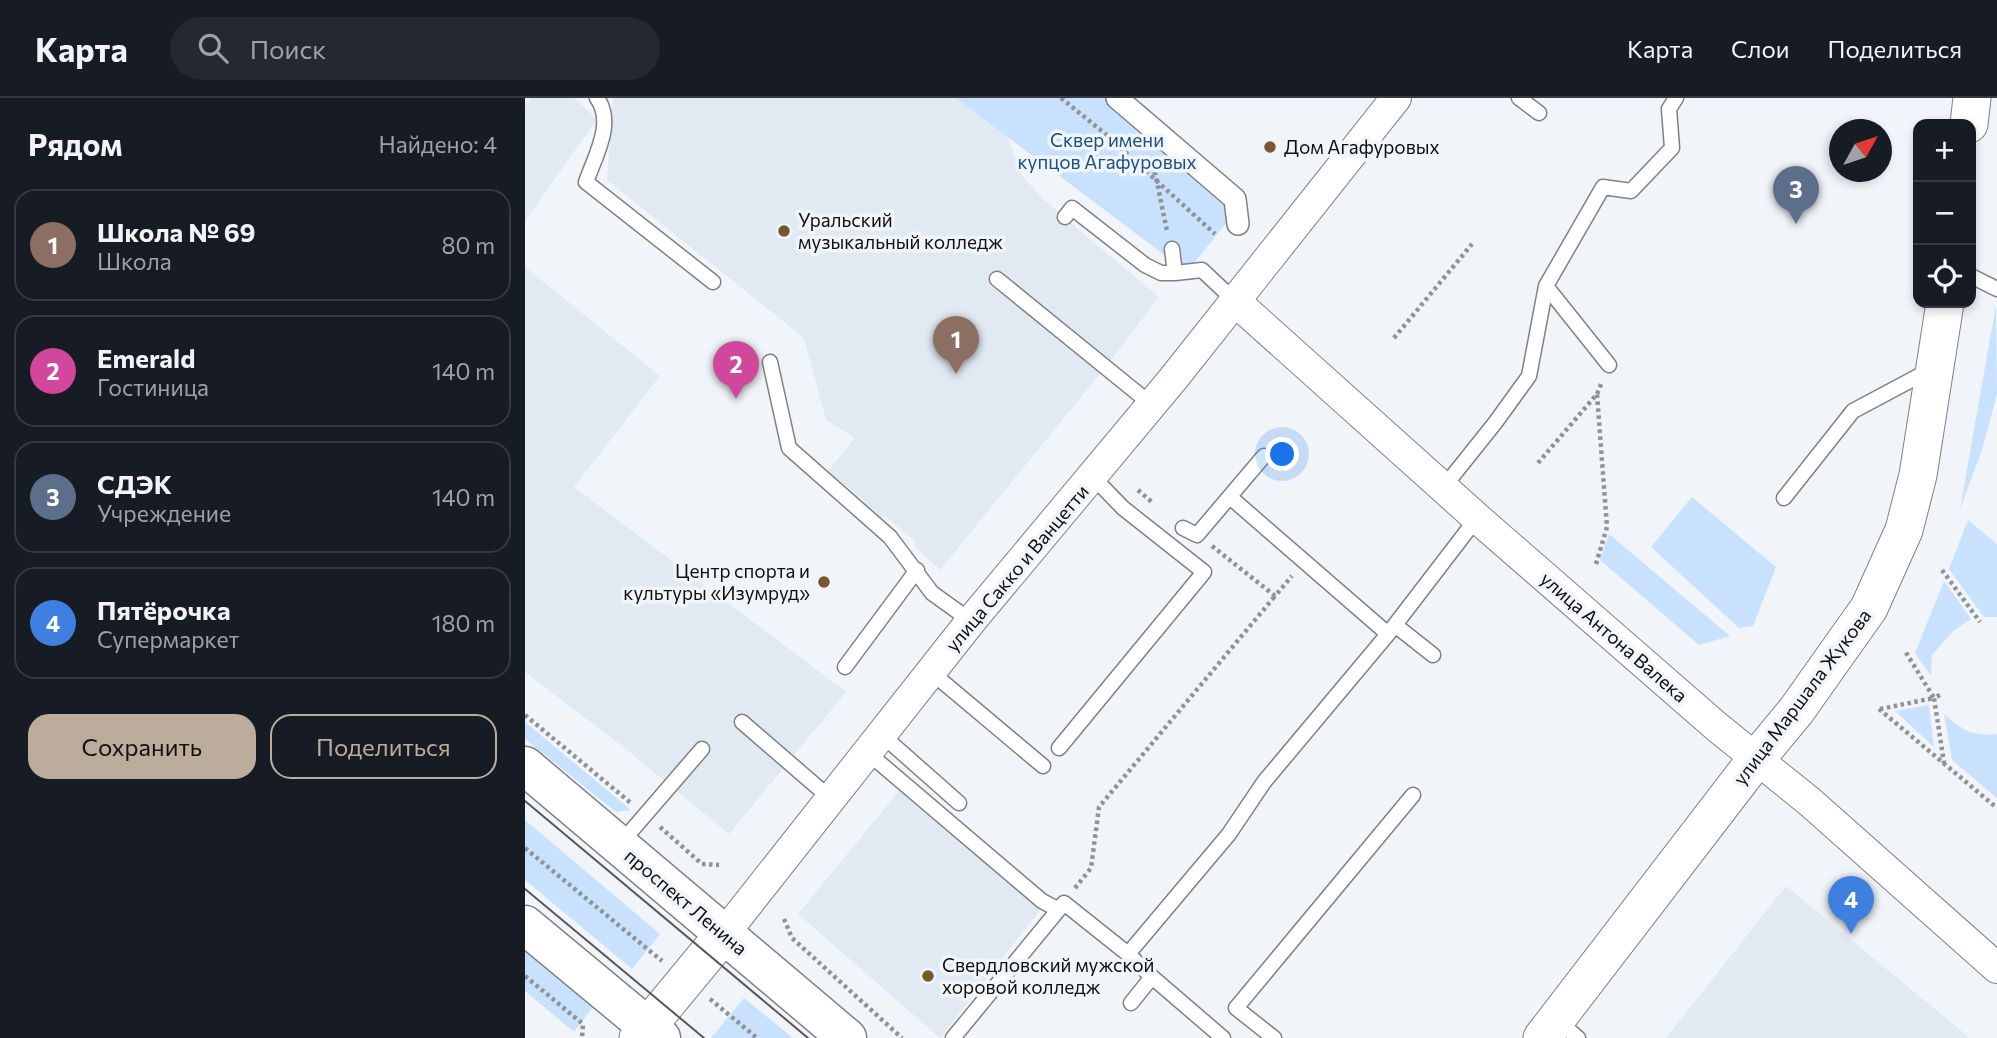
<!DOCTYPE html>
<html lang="ru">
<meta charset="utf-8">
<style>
:root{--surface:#171b24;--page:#242831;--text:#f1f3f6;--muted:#9ea1a6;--line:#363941;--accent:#bbac9c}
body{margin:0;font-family:Commissioner,sans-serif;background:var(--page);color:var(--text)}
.controls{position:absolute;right:21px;top:21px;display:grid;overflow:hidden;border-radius:14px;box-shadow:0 4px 10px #0003}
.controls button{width:63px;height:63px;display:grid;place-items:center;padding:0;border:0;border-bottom:2px solid var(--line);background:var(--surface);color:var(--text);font:35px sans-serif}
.compass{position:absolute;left:1304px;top:21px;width:63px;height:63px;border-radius:50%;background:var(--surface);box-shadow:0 4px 10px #0003;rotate:50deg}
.you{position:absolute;left:758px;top:357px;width:24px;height:24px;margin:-18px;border:5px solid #fff;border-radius:50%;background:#1a73e8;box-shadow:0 0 0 10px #1a73e833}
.badge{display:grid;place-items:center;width:46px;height:46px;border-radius:50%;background:var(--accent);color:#fff;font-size:23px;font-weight:700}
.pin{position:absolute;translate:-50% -58px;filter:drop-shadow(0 2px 4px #0008)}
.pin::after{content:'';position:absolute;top:37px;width:24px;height:21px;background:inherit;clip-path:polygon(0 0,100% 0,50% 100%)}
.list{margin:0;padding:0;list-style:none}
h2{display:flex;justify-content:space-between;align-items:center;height:91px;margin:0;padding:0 28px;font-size:30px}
h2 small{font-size:23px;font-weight:400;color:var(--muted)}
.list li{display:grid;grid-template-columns:46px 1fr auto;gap:21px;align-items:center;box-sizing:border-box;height:112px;margin:0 14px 14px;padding:0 14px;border:2px solid var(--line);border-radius:21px}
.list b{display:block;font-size:26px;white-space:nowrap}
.list p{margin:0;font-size:23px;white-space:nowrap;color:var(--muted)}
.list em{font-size:23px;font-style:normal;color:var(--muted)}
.actions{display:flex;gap:14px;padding:21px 28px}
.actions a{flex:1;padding:16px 0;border:2px solid var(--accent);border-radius:21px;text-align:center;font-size:24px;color:var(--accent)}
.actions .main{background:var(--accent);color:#111}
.icon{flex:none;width:38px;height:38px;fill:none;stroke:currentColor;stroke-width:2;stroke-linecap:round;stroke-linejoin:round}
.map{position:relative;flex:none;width:1472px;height:940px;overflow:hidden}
header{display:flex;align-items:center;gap:42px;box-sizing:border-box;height:98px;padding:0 35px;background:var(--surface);border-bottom:2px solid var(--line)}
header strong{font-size:33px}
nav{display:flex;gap:38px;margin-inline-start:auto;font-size:24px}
.search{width:490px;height:63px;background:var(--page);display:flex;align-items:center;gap:18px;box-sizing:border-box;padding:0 24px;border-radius:38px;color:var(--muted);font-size:26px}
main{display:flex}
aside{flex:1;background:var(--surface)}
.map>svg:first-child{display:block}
</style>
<header>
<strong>Карта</strong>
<div class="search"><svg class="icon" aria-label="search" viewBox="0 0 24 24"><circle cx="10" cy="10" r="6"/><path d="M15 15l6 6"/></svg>Поиск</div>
<nav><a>Карта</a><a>Слои</a><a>Поделиться</a></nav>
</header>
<main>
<aside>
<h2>Рядом<small>Найдено: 4</small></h2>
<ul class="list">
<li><span class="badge" style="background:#8d6e63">1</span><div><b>Школа № 69</b><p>Школа</p></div><em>80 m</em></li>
<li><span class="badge" style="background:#d1479c">2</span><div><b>Emerald</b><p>Гостиница</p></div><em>140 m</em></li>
<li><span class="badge" style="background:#5c6f8a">3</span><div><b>СДЭК</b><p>Учреждение</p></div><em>140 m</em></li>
<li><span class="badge" style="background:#3f7fe0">4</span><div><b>Пятёрочка</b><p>Супермаркет</p></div><em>180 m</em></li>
</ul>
<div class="actions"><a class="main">Сохранить</a><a>Поделиться</a></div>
</aside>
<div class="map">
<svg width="1472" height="940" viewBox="0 0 1472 940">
<rect width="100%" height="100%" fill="#f1f4f8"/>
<path fill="#e1eaf3" d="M6,0H49L72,21L0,123V8Z
M88,0H452L474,16L497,78L519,102L634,199L587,261L415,472L390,449L389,442L360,418L357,421L338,406L340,403L303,373L330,340L301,322L279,240L82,82Z
M0,169L135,278L49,389L321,594L204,736L97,648L0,574Z
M374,693L515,812L415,940L273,816Z
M1261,788L1445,940H1141Z"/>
<path fill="#c8e2fe" d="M431,0H597L714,109L662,174Z
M1471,207L1472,296L1457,352L1435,411Z
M1167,399L1251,469L1228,528L1214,530L1126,449Z
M1443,422L1472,446V519H1459L1424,471Z
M1084,436L1205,538L1174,547L1075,462Z
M1419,483L1446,521L1427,534L1407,557L1406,578L1390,555Z
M1404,607L1409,649L1370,613Z
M1419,616C1438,632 1447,639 1472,636V700L1427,662Z
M0,624L106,712L91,714L0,641Z
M0,722L135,836L107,871L0,782Z
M0,852L68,909L49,934L0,893Z
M219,900L268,940H186Z"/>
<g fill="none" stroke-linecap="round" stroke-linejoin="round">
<defs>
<path id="service" d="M72,0C90,25 70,58 61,84L188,184
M994,0L1014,15
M540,119L547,110L620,167L636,175H650
M647,151L650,175L677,172L710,203
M1446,178L1472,191
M472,181L627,307
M1021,188L1084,267
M245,264L264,350L365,439L407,495L446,523
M918,390L970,325L1004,278L1021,188L1078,89L1106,93L1147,50L1144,11L1151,0
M705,399L863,536
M1259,400L1328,313L1405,272
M658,430L672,437L739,358
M870,527L908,557
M320,569L392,472
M406,574L518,668
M217,624L305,700
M357,637L434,705
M534,650L679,474L598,410L568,379
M343,655L517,803L532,811
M95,746L177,651
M603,856L627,879L606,905
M627,879L698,940
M1032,922L1053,940
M428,940L539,805L603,856L704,736L739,684L863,536L952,420
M749,940L711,910L888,697"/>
<path id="pedestrian" d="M592,0L710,101L713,126"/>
<path id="minor" d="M710,203L952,420L1192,629L1285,704L1472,870
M199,836L446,523L648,281L871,0"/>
<path id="tertiary" d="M1444,26L1447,0
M113,940L199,836
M1017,940L1232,660L1271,613L1344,510L1379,432L1393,377L1420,205"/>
<path id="secondary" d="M0,668L322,940
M0,827L136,940"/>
</defs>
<use href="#service" stroke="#7f8285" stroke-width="17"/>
<use href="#pedestrian" stroke="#7f8285" stroke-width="24"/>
<use href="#minor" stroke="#7f8285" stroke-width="32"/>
<use href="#tertiary" stroke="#7f8285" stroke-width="39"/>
<use href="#secondary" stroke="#7f8285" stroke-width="41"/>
<path stroke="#909395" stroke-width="4.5" stroke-dasharray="3.5 3.5" stroke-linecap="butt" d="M536,0L578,34L690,136
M627,60L642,133
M869,240L947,146
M1013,365L1072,296L1077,284
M613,392L628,405
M687,448L750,498L767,478
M1071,466L1082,429L1072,296
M1417,472L1455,524
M1415,597L1409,600L1419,665
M1354,611L1472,710
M1355,611L1409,600L1380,553
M0,617L107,706
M135,729L177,766L194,767
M0,750L137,863
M550,790L566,770L574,709L750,498
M259,821L267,840L377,940
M0,878L58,926L57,940
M185,901L232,940"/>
<use href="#service" stroke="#fff" stroke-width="14"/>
<use href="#pedestrian" stroke="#fff" stroke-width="21"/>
<use href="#minor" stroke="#fff" stroke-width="30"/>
<use href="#tertiary" stroke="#fff" stroke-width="37"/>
<use href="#secondary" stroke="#fff" stroke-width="38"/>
<path stroke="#57585a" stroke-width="2" d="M0,703L283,940
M0,791L179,940"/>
</g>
<g fill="#78562e" stroke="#f1f4f8" stroke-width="2.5">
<circle cx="745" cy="49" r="7"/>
<circle cx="259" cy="133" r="7"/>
<circle cx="299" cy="484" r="7"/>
<circle cx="403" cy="878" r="7"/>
</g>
<g text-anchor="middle" stroke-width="7" stroke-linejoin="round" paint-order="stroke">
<g font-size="19" fill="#194f81" stroke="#f1f4f8">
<text x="582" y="49">Сквер имени<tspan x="582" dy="22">купцов Агафуровых</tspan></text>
</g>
<g font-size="19" fill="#0e0f10" stroke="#f1f4f8" text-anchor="start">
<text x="759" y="56">Дом Агафуровых</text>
<text x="273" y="129">Уральский<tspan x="273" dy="22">музыкальный колледж</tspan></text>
<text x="285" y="480" text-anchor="end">Центр спорта и<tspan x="285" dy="22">культуры «Изумруд»</tspan></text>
<text x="417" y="874">Свердловский мужской<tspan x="417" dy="22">хоровой колледж</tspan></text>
</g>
<g font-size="19" fill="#0e0f10" stroke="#f1f4f8">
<text transform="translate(492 470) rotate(-50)" y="7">улица Сакко и Ванцетти</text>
<text transform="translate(1089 539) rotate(41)" y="7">улица Антона Валека</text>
<text transform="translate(1277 599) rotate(-53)" y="7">улица Маршала Жукова</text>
<text transform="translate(161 804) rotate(40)" y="7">проспект Ленина</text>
</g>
</g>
</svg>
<div class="controls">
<button>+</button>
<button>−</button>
<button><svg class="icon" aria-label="locate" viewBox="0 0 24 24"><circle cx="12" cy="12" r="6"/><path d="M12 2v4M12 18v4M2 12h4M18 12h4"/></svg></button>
</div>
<svg class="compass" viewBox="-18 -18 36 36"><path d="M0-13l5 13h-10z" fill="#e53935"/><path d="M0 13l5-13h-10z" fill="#9ea1a6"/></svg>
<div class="you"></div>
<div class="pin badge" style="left:431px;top:276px;background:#8d6e63">1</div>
<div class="pin badge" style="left:211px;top:301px;background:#d1479c">2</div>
<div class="pin badge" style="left:1271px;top:126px;background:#5c6f8a">3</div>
<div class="pin badge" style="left:1326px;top:836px;background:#3f7fe0">4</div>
</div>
</main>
